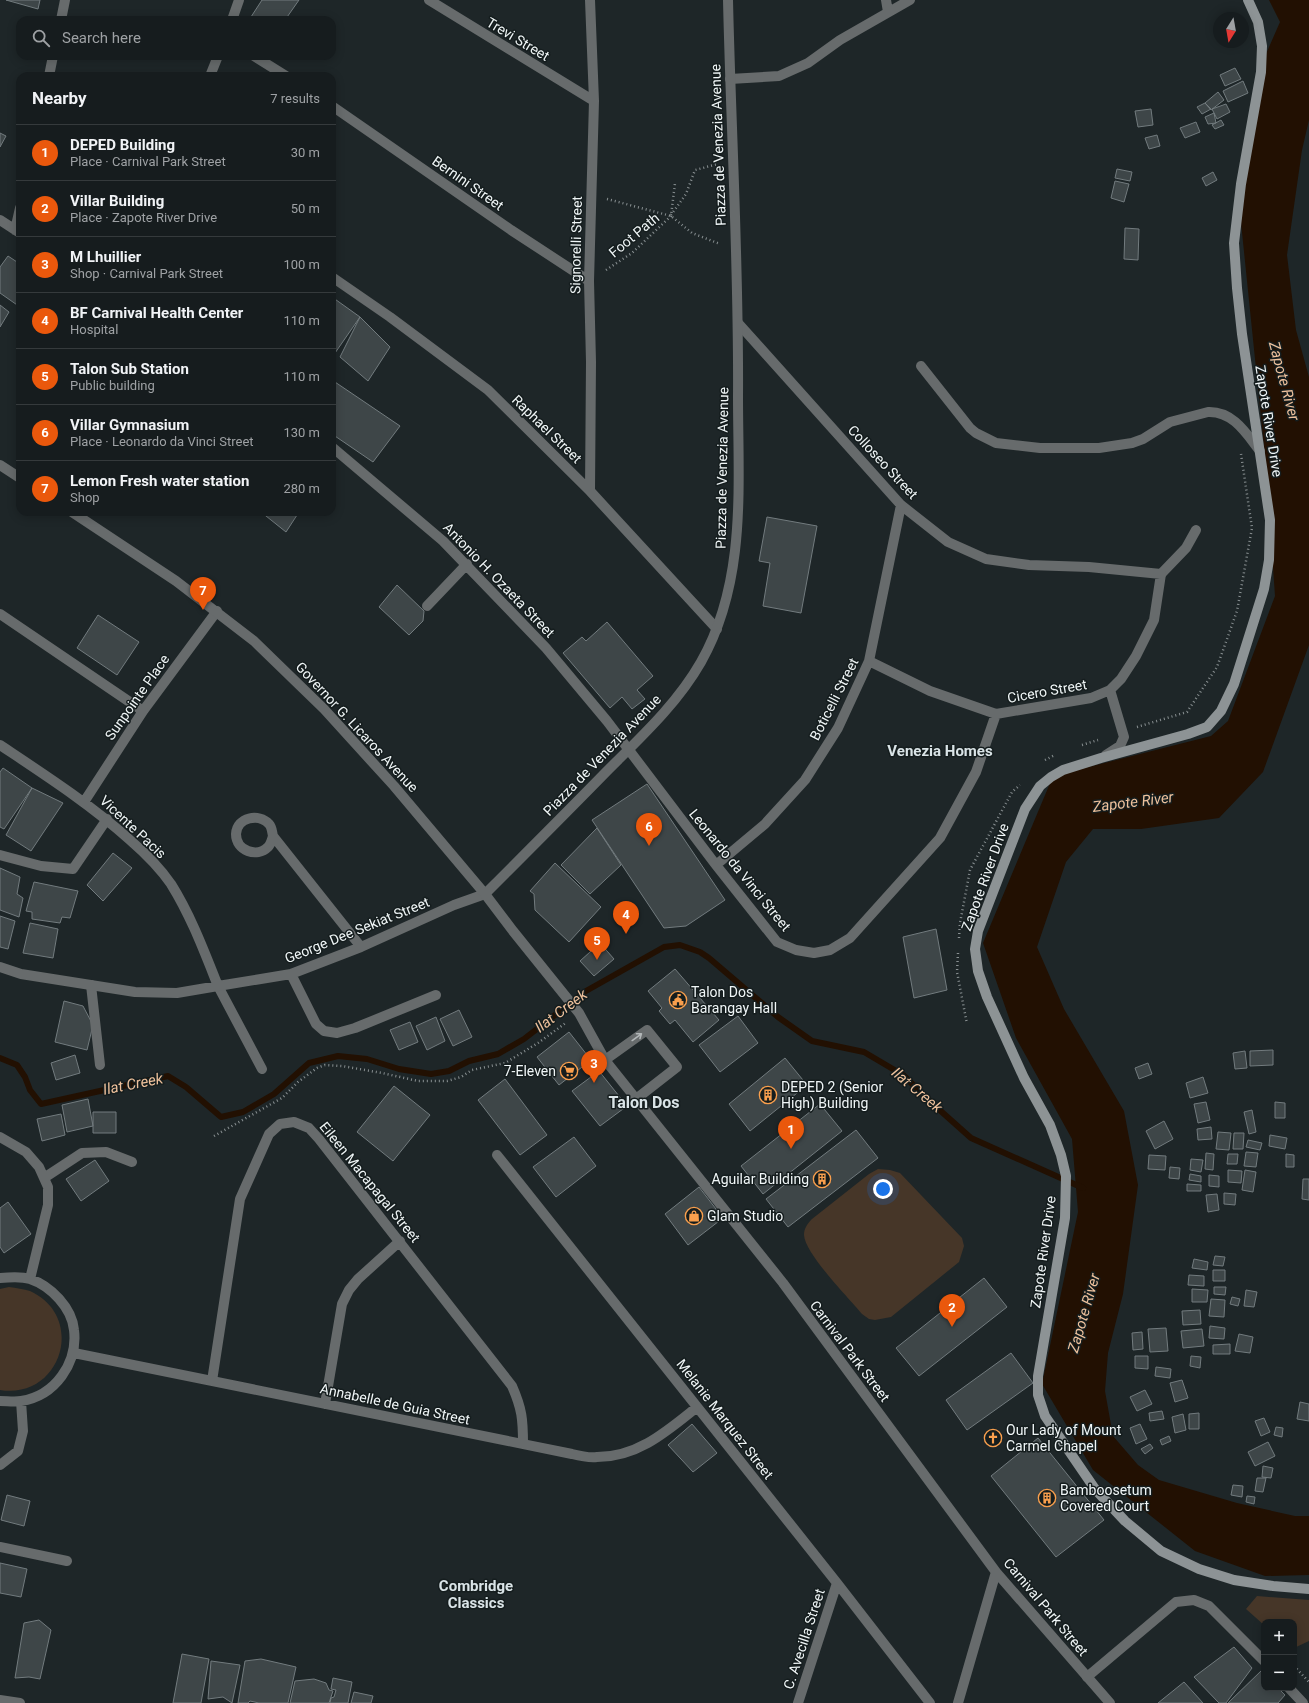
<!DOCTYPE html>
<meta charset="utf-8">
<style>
:root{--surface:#161c1e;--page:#23292b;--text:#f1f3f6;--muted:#9ea1a4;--line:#353a3c;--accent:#ea580c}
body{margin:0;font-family:Roboto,sans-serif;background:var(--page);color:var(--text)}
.controls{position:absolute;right:12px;bottom:12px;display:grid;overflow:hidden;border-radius:8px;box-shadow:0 2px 10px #0003}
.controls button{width:36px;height:36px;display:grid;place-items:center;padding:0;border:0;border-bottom:1px solid var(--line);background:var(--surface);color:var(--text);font:20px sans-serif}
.compass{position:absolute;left:1213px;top:12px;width:36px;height:36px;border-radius:50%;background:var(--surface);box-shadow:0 2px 10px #0003;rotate:191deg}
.you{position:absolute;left:883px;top:1189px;width:14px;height:14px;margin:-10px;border:3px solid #fff;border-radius:50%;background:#1a73e8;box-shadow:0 0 0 6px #1a73e833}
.badge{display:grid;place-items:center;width:26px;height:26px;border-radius:50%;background:var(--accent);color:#fff;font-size:13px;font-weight:700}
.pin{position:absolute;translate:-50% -33px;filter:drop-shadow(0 1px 2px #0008)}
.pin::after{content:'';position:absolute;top:21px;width:14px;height:12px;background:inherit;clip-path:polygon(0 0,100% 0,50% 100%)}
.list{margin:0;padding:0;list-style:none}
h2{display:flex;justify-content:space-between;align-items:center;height:52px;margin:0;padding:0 16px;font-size:17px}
h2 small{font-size:13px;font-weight:400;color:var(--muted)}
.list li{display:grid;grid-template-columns:26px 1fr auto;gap:12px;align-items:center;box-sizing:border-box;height:56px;padding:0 16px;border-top:1px solid var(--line)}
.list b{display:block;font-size:15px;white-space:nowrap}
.list p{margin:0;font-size:13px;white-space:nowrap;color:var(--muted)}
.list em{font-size:13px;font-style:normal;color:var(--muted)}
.icon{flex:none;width:22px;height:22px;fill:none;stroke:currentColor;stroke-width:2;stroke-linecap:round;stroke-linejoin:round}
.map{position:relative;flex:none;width:1309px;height:1703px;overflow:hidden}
.search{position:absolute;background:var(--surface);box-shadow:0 2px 10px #0003;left:16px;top:16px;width:320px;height:44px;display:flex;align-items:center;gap:10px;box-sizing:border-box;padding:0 14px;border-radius:12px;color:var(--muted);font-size:15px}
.panel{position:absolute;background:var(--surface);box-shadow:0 2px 10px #0003;left:16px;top:72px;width:320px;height:444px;border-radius:12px}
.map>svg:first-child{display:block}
</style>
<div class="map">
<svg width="1309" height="1703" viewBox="0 0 1309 1703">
<rect width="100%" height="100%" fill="#1e2628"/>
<path fill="#463628" d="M878,1169L890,1170L900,1173L962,1238L964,1246L959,1262L891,1317L875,1320L869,1319L862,1314C849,1298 805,1254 804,1235C804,1228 808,1223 812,1219L869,1174Z
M9,1287C16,1288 24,1289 30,1291C87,1317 61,1400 0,1390V1289Z
M1257,1596L1309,1600V1641L1294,1648V1622H1264V1625L1246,1609Z"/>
<path fill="#221002" d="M1269,0H1309V120L1302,150L1287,255L1296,330L1309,377V645L1263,772L1219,818L1141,829H1093L1066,862L1037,947L1064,1009L1124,1111L1138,1185L1123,1294L1108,1353L1105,1391L1113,1436L1138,1465L1159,1480L1237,1503L1295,1516H1309V1575L1265,1576L1195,1551L1093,1470L1042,1384L1078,1212L1072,1139L1016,1038L983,943L1053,776L1211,736L1228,721L1275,596L1266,466L1239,203L1266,54L1280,22Z"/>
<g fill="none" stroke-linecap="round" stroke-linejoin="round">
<path stroke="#221002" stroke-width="6" d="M0,1058L17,1065L25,1077L30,1090L41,1104L168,1076L186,1087L221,1117L243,1112L274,1094L309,1063L338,1056L367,1059L399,1069L431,1074L449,1071L469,1061L498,1054L524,1039L586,991L664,947L680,945L700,952L709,958L778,1017L812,1041L864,1052L903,1075L934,1105L971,1138L1083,1188"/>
</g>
<path fill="#3e4648" stroke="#727b7e" d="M6,0H40L38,9Z
M262,0H299L285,20H249Z
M1235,68L1241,79L1225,86L1220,75Z
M1243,81L1248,93L1228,102L1223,91Z
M1218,92L1224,100L1211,110L1205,103Z
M1205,103L1211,109L1202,114L1197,107Z
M1226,104L1230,112L1217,119L1212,109Z
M1151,109L1153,125L1138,127L1135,111Z
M1214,113L1216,123L1208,124L1205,117Z
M1221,120L1224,125L1215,129L1212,125Z
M1196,122L1200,132L1185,138L1180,128Z
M0,133L6,136L0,147Z
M1157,135L1160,146L1149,149L1145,138Z
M1117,169L1132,172L1130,181L1115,178Z
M1213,172L1217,180L1206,186L1202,178Z
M1115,181L1129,184L1124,202L1111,198Z
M1125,228L1139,229L1138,260L1124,259Z
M8,256L20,264V307L0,293V267Z
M332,297L360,317L335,353L332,350Z
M0,305L9,312L0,327Z
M360,317L390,347L368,381L340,357Z
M332,380L400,426L373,462L332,434Z
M261,512H299L286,532Z
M767,517L817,526L801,613L763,606L770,563L759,561Z
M397,585L424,611L423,621L409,635L379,607Z
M98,615L139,642L117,675L77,648Z
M607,622L653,676L637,690L645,699L632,709L622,697L610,708L563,653L582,637L586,641Z
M3,768L32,788L4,829L0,827V772Z
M647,784L725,900L686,926L664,928L592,820Z
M32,788L63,803L31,851L6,835Z
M597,828L621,865L590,894L561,865Z
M113,853L132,868L103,901L87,885Z
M555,863L601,907L569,942L535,910L534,894L530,891Z
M0,868L20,877L17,894L23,898L19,917L0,910Z
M34,882L78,891L70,918L62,917L60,923L32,919V912L26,911Z
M0,916L15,921L8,949L0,947Z
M30,923L58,929L53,958L23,953Z
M936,929L947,990L914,998L903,937Z
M600,943L614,959L594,976L580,961Z
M675,969L719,1020L693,1042L675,1020L670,1024L659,1011L662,1008L648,991Z
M64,1001L83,1006L93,1025L87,1050L55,1042Z
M459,1010L472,1037L453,1046L440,1019Z
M738,1016L758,1043L720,1072L699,1045Z
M436,1017L445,1041L427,1050L416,1026Z
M410,1022L418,1042L399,1050L390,1030Z
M569,1032L591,1060L559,1085L537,1057Z
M1273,1050V1065L1250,1066V1051Z
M1245,1051L1247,1068L1235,1069L1233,1053Z
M75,1055L80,1073L56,1080L51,1063Z
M785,1058L807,1085L750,1131L729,1104Z
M1148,1063L1152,1074L1139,1079L1135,1068Z
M599,1071L627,1106L600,1126L572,1091Z
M1203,1077L1208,1093L1190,1098L1186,1083Z
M505,1079L547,1135L520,1155L478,1100Z
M394,1086L430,1115L393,1161L357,1132Z
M88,1099L93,1126L67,1132L62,1105Z
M1206,1102L1210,1120L1198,1123L1194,1104Z
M1275,1102L1285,1103V1118H1275Z
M820,1104L842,1131L763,1194L741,1166Z
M1252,1110L1256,1132L1249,1134L1244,1112Z
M93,1112H116V1133H93Z
M61,1114L65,1135L42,1141L37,1119Z
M1164,1121L1173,1139L1155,1149L1146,1131Z
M1211,1127L1212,1139L1198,1140L1197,1129Z
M856,1130L878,1158L788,1227L766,1199Z
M1218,1132L1231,1133L1229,1150L1216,1149Z
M1234,1133H1244L1243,1149H1233Z
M1270,1135L1287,1138L1285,1149L1269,1146Z
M574,1137L596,1166L556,1197L533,1167Z
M1248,1140L1262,1143L1260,1150L1246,1147Z
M1246,1152L1258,1153L1256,1167L1244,1166Z
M1206,1153L1214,1154L1213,1170L1205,1169Z
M1228,1154H1238L1237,1164H1227Z
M1286,1154L1294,1155V1167H1286Z
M1149,1155L1166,1156L1165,1170L1148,1169Z
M1191,1159L1203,1160L1201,1172L1190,1170Z
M95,1160L109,1181L81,1201L66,1179Z
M1170,1167L1180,1168L1179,1179L1169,1178Z
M1228,1170L1242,1171L1241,1183L1228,1182Z
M1245,1170L1256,1172L1253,1192L1242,1190Z
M1190,1174L1201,1176V1182L1189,1180Z
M1209,1175L1219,1176V1187L1209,1186Z
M1303,1179H1309V1200L1302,1199Z
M1187,1184L1201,1185V1191H1187Z
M699,1187L723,1218L688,1245L665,1214Z
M1224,1193L1236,1194L1235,1205L1224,1204Z
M1217,1194L1219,1210L1208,1212L1206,1195Z
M8,1202L31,1234L4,1253L0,1247V1208Z
M1215,1256L1225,1257L1223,1266L1213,1265Z
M1194,1259L1208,1262L1207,1270L1192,1268Z
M1213,1270H1225V1281H1213Z
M1189,1275L1204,1276V1286L1188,1285Z
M984,1278L1007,1307L919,1376L896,1348Z
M1214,1287H1226L1225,1295L1214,1294Z
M1192,1289L1208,1290L1207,1302H1192Z
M1246,1290L1257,1292L1254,1307L1244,1306Z
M1232,1297L1240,1299L1238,1306L1230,1304Z
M1211,1299L1225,1300L1224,1317L1209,1316Z
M1200,1310L1201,1324L1183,1325L1182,1311Z
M1210,1326L1225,1328L1224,1339L1209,1338Z
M1166,1328L1168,1351L1150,1352L1148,1329Z
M1202,1329L1204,1346L1183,1348L1181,1331Z
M1142,1332L1143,1349L1133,1350L1132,1333Z
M1239,1334L1253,1337L1250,1353L1235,1351Z
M1230,1344V1354H1213V1345Z
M1011,1353L1033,1383L967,1430L946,1400Z
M1135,1356H1148V1369L1135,1368Z
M1191,1356L1201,1357L1200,1368L1190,1366Z
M1156,1367L1171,1369L1170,1378L1155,1376Z
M1182,1380L1188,1398L1175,1402L1170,1383Z
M1145,1390L1152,1404L1137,1411L1130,1397Z
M1300,1402L1309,1404V1421L1297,1419Z
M1162,1411L1164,1419L1150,1421L1149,1413Z
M1199,1413V1429H1189V1414Z
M1183,1414L1186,1430L1175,1433L1172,1417Z
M1264,1418L1270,1432L1261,1436L1255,1421Z
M692,1424L717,1453L693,1472L668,1445Z
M1140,1424L1147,1439L1136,1444L1130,1428Z
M1276,1427L1283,1428L1282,1437L1274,1435Z
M1169,1436L1171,1441L1162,1445L1160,1440Z
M1038,1438L1104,1520L1056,1557L991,1476Z
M1268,1442L1275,1456L1255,1466L1248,1452Z
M1150,1444L1153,1448L1145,1454L1141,1449Z
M1263,1466L1273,1468L1271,1478L1262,1477Z
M1257,1478H1266L1263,1492L1255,1491Z
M1233,1485L1243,1486L1242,1497L1231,1495Z
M7,1495L30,1501L24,1526L1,1520Z
M1247,1496L1255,1497L1254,1504L1246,1502Z
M0,1563L27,1569L21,1597L0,1593Z
M39,1620L51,1630L40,1679L29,1677L15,1678L24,1623Z
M1234,1647L1252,1668L1226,1703H1219L1194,1677Z
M182,1654L209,1659L201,1703H173Z
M261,1659L296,1667L288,1703H259L250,1701L248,1703H238L245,1661Z
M211,1661L240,1665L232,1703L223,1697L208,1699Z
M1262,1670L1264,1672V1688H1278L1285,1695L1278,1703H1228Z
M333,1678L352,1682L348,1703H330L331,1698L334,1697L336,1690L331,1689Z
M314,1679L326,1683L329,1690L333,1691L329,1703H290L295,1681Z
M1184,1682L1203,1703H1158Z
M354,1692L373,1696L371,1703H351Z"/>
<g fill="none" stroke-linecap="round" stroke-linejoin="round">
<path stroke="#899092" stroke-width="2.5" stroke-dasharray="1 3" stroke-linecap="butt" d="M607,199L671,216L692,233L720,244
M671,215L686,194L695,170L718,164
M606,270L632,253L671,216L675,183
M1137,727L1187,712L1217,667L1237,611L1252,528L1241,454
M1082,745L1098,740
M1045,760L1055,755
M959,938L960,923L970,870L1012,792L1020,785
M958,953L957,972L967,1024
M214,1136L282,1098L298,1082L317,1068L325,1065L342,1066L382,1073L418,1081H447L461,1077L472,1070L505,1063L538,1043L567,1022
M1294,1666L1309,1682"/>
<path stroke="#676b6c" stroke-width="10" d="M921,366L970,428L976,433L996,443L1040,448H1099L1132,443L1143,439L1170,422L1208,412C1233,411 1246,433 1260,451
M1161,574L1186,548L1196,530
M91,985L100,1065
M218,986L262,1069
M605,1060L647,1030L677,1067L636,1099"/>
<path stroke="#676b6c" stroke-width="10" d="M429,0L594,101
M590,0L594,101L589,281L591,362L590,491
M886,0L888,12
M61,20L65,0
M232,20L239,0
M254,56L286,76
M49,76L53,56
M210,76L218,56
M730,79L779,76L808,63L840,40L910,0
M332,106L511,230L589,281
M0,220L20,233
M15,230L20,208
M332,277L390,317L488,390L590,491L717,629
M738,323L901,505L948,542L986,559L1029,565L1089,567L1161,574L1154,620L1136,656L1121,679L1110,690L1091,698L996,714L930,691L869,661
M332,447L443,541L546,648L607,721L716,865L777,942L796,950L814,953L830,950L850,938L940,838L976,772L996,714
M427,606L467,564
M0,614L143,711
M0,745C45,775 90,804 130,840C145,853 160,868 171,884C191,916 204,951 218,986
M1106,755L1120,746L1124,737L1110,690
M84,802L143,711L217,611
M273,836C272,839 271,844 268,847C257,858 236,851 236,834C237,817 259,813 269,824C272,827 272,832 273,836L361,947
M0,855L41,866L73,869L107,819
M716,865L765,824L805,780L838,728L869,661L901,505
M0,967L21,974L135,992L177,993L218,986L291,974L361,947L454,905L485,894
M291,974L316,1024L324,1031L337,1033L355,1028L436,995
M0,1137L26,1152L39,1167L48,1187V1205L30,1279
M497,1155L837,1583L930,1703
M44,1178L82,1153L106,1152L132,1162
M0,1278C10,1277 21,1276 30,1279C51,1286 72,1308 74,1330C78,1363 55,1396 21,1401C15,1402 7,1401 0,1401
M74,1353L572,1454C580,1456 589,1458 597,1457C638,1457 667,1431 697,1407
M212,1381L240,1199L269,1134L280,1124L294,1122L309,1128L319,1139L512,1386C522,1409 523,1419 523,1444
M325,1404L342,1304L349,1290L358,1279L400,1241
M0,1465L18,1451L23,1431L21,1401
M0,1547L67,1561
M1087,1677L1176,1602L1194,1600L1209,1606L1264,1661
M1289,1688L1303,1703
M0,1700L20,1703
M798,1703L837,1583"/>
<path stroke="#676b6c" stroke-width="10" d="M0,465L20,478
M72,512L176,581L254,641L324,709L394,786L485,894L513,931L579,1013L605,1060L783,1283L996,1572L1110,1703
M485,894C526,853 567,812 607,771C641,737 677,704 701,662C747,581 738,486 738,396C739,264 731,132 728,0
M958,1703L996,1572"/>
<path stroke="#8d9395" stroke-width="10" d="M1248,0L1258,22L1262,46L1261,72L1241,184L1234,243L1237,288L1242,334L1270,520L1269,560L1264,589L1234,684L1221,711L1207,727L1188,734L1101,758L1063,770L1051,777L1040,786L1025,809L978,931L975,949L978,971L987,997L1024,1078L1050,1125L1061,1155L1066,1176L1065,1218L1038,1376V1395L1045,1416L1095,1489L1125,1521L1161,1551L1199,1569L1234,1580L1273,1586L1309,1589"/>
</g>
<defs><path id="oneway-shaft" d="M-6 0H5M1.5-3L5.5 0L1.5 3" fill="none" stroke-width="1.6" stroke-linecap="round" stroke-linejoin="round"/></defs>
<use stroke="#b2b7b8" href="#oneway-shaft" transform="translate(637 1037) rotate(-36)"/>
<defs>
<symbol id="civic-ring" viewBox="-11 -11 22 22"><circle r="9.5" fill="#151d1e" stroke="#f99f4d" stroke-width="1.5"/><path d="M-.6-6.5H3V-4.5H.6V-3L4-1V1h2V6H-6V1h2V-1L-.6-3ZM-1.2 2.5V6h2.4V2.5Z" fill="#f99f4d"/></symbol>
<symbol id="supermarket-ring" viewBox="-11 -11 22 22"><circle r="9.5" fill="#151d1e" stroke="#f99f4d" stroke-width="1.5"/><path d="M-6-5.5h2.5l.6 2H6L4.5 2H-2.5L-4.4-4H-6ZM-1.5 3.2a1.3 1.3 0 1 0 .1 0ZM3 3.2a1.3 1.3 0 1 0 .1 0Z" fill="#f99f4d"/></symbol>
<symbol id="building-ring" viewBox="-11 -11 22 22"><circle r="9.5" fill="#151d1e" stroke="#f99f4d" stroke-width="1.5"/><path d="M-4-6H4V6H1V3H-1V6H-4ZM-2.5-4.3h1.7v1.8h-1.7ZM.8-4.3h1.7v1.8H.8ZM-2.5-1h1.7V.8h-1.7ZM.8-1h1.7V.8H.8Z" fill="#f99f4d"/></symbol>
<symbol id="shop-ring" viewBox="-11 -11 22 22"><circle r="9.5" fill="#151d1e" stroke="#f99f4d" stroke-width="1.5"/><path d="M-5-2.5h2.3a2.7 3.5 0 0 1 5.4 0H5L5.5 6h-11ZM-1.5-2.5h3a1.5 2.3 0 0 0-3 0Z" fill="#f99f4d"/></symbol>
<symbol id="church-ring" viewBox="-11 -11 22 22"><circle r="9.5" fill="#151d1e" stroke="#f99f4d" stroke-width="1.5"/><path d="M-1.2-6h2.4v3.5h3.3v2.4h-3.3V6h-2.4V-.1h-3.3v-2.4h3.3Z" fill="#f99f4d"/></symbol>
</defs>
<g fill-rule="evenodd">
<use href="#civic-ring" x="668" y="990" width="20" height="20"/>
<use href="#supermarket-ring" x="559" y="1061" width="20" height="20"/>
<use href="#building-ring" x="758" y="1085" width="20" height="20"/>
<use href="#building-ring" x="812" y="1169" width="20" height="20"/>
<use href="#shop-ring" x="684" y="1206" width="20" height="20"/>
<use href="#church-ring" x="983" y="1428" width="20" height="20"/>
<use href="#building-ring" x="1037" y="1488" width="20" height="20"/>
</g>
<g text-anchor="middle" stroke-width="3" stroke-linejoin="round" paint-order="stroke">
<g font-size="14" fill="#f0f6f7" stroke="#151d1e">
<text transform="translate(518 39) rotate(31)" y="5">Trevi Street</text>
<text transform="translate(718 145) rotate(-92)" y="5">Piazza de Venezia Avenue</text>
<text transform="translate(468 183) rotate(35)" y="5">Bernini Street</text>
<text transform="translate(634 235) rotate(-40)" y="5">Foot Path</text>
<text transform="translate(576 245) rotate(-89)" y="5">Signorelli Street</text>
<text transform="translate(1269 421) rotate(81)" y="5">Zapote River Drive</text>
<text transform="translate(547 429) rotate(44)" y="5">Raphael Street</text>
<text transform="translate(883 462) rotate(47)" y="5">Colloseo Street</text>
<text transform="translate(722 468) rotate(-89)" y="5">Piazza de Venezia Avenue</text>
<text transform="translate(499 580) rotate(46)" y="5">Antonio H. Ozaeta Street</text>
<text transform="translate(1047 691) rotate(-10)" y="5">Cicero Street</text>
<text transform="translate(137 697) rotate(-55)" y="5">Sunpointe Place</text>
<text transform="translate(834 699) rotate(-63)" y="5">Boticelli Street</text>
<text transform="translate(357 727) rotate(47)" y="5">Governor G. Licaros Avenue</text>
<text transform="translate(602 755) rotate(-46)" y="5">Piazza de Venezia Avenue</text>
<text transform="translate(133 827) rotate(43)" y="5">Vicente Pacis</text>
<text transform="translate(740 870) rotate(51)" y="5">Leonardo da Vinci Street</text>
<text transform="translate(985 877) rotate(-70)" y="5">Zapote River Drive</text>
<text transform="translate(357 930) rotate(-22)" y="5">George Dee Sekiat Street</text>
<text transform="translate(370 1182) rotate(51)" y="5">Eileen Macapagal Street</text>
<text transform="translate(1043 1252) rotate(-82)" y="5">Zapote River Drive</text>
<text transform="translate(850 1351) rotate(53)" y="5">Carnival Park Street</text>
<text transform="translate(395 1404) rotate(12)" y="5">Annabelle de Guia Street</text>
<text transform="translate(725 1419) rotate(52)" y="5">Melanie Marquez Street</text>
<text transform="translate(1046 1607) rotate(50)" y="5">Carnival Park Street</text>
<text transform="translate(804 1639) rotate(-72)" y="5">C. Avecilla Street</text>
</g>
<g font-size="14" fill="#f0f6f7" stroke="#151d1e" text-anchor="start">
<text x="691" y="997">Talon Dos<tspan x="691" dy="16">Barangay Hall</tspan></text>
<text x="556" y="1076" text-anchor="end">7-Eleven</text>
<text x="781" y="1092">DEPED 2 (Senior<tspan x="781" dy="16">High) Building</tspan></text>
<text x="809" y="1184" text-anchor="end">Aguilar Building</text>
<text x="707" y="1221">Glam Studio</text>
<text x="1006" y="1435">Our Lady of Mount<tspan x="1006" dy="16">Carmel Chapel</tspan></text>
<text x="1060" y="1495">Bamboosetum<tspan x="1060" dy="16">Covered Court</tspan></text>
</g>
<g font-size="15" font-style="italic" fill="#eec19c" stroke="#151d1e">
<text transform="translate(1284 381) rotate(75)" y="5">Zapote River</text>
<text transform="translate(1133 802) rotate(-7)" y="5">Zapote River</text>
<text transform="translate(561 1011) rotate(-37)" y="5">Ilat Creek</text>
<text transform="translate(133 1084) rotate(-11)" y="5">Ilat Creek</text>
<text transform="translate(917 1090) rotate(40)" y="5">Ilat Creek</text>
<text transform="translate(1084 1313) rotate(-74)" y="5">Zapote River</text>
</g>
<g font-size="15" font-weight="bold" fill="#dae4e7" stroke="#151d1e">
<text x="940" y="756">Venezia Homes</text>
<text x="476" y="1591">Combridge<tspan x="476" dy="17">Classics</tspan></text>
</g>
<g font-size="16" font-weight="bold" fill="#dae4e7" stroke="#151d1e">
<text x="644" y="1108">Talon Dos</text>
</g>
</g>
</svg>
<div class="controls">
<button>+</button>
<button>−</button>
</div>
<svg class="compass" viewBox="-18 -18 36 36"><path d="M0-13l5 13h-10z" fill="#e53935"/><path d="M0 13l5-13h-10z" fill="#9ea1a4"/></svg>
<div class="you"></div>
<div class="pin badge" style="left:791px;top:1149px">1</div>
<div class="pin badge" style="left:952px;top:1327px">2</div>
<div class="pin badge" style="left:594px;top:1083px">3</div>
<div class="pin badge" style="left:626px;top:934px">4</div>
<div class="pin badge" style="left:597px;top:960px">5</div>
<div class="pin badge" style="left:649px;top:846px">6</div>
<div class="pin badge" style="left:203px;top:610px">7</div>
<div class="search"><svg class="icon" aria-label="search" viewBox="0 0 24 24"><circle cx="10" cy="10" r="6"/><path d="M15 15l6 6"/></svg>Search here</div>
<section class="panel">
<h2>Nearby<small>7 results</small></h2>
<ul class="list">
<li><span class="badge">1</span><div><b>DEPED Building</b><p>Place · Carnival Park Street</p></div><em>30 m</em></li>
<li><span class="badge">2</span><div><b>Villar Building</b><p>Place · Zapote River Drive</p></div><em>50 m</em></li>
<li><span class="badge">3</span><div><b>M Lhuillier</b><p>Shop · Carnival Park Street</p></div><em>100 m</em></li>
<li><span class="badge">4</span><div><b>BF Carnival Health Center</b><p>Hospital</p></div><em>110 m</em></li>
<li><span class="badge">5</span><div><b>Talon Sub Station</b><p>Public building</p></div><em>110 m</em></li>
<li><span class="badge">6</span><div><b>Villar Gymnasium</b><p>Place · Leonardo da Vinci Street</p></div><em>130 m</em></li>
<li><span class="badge">7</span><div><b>Lemon Fresh water station</b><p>Shop</p></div><em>280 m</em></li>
</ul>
</section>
</div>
